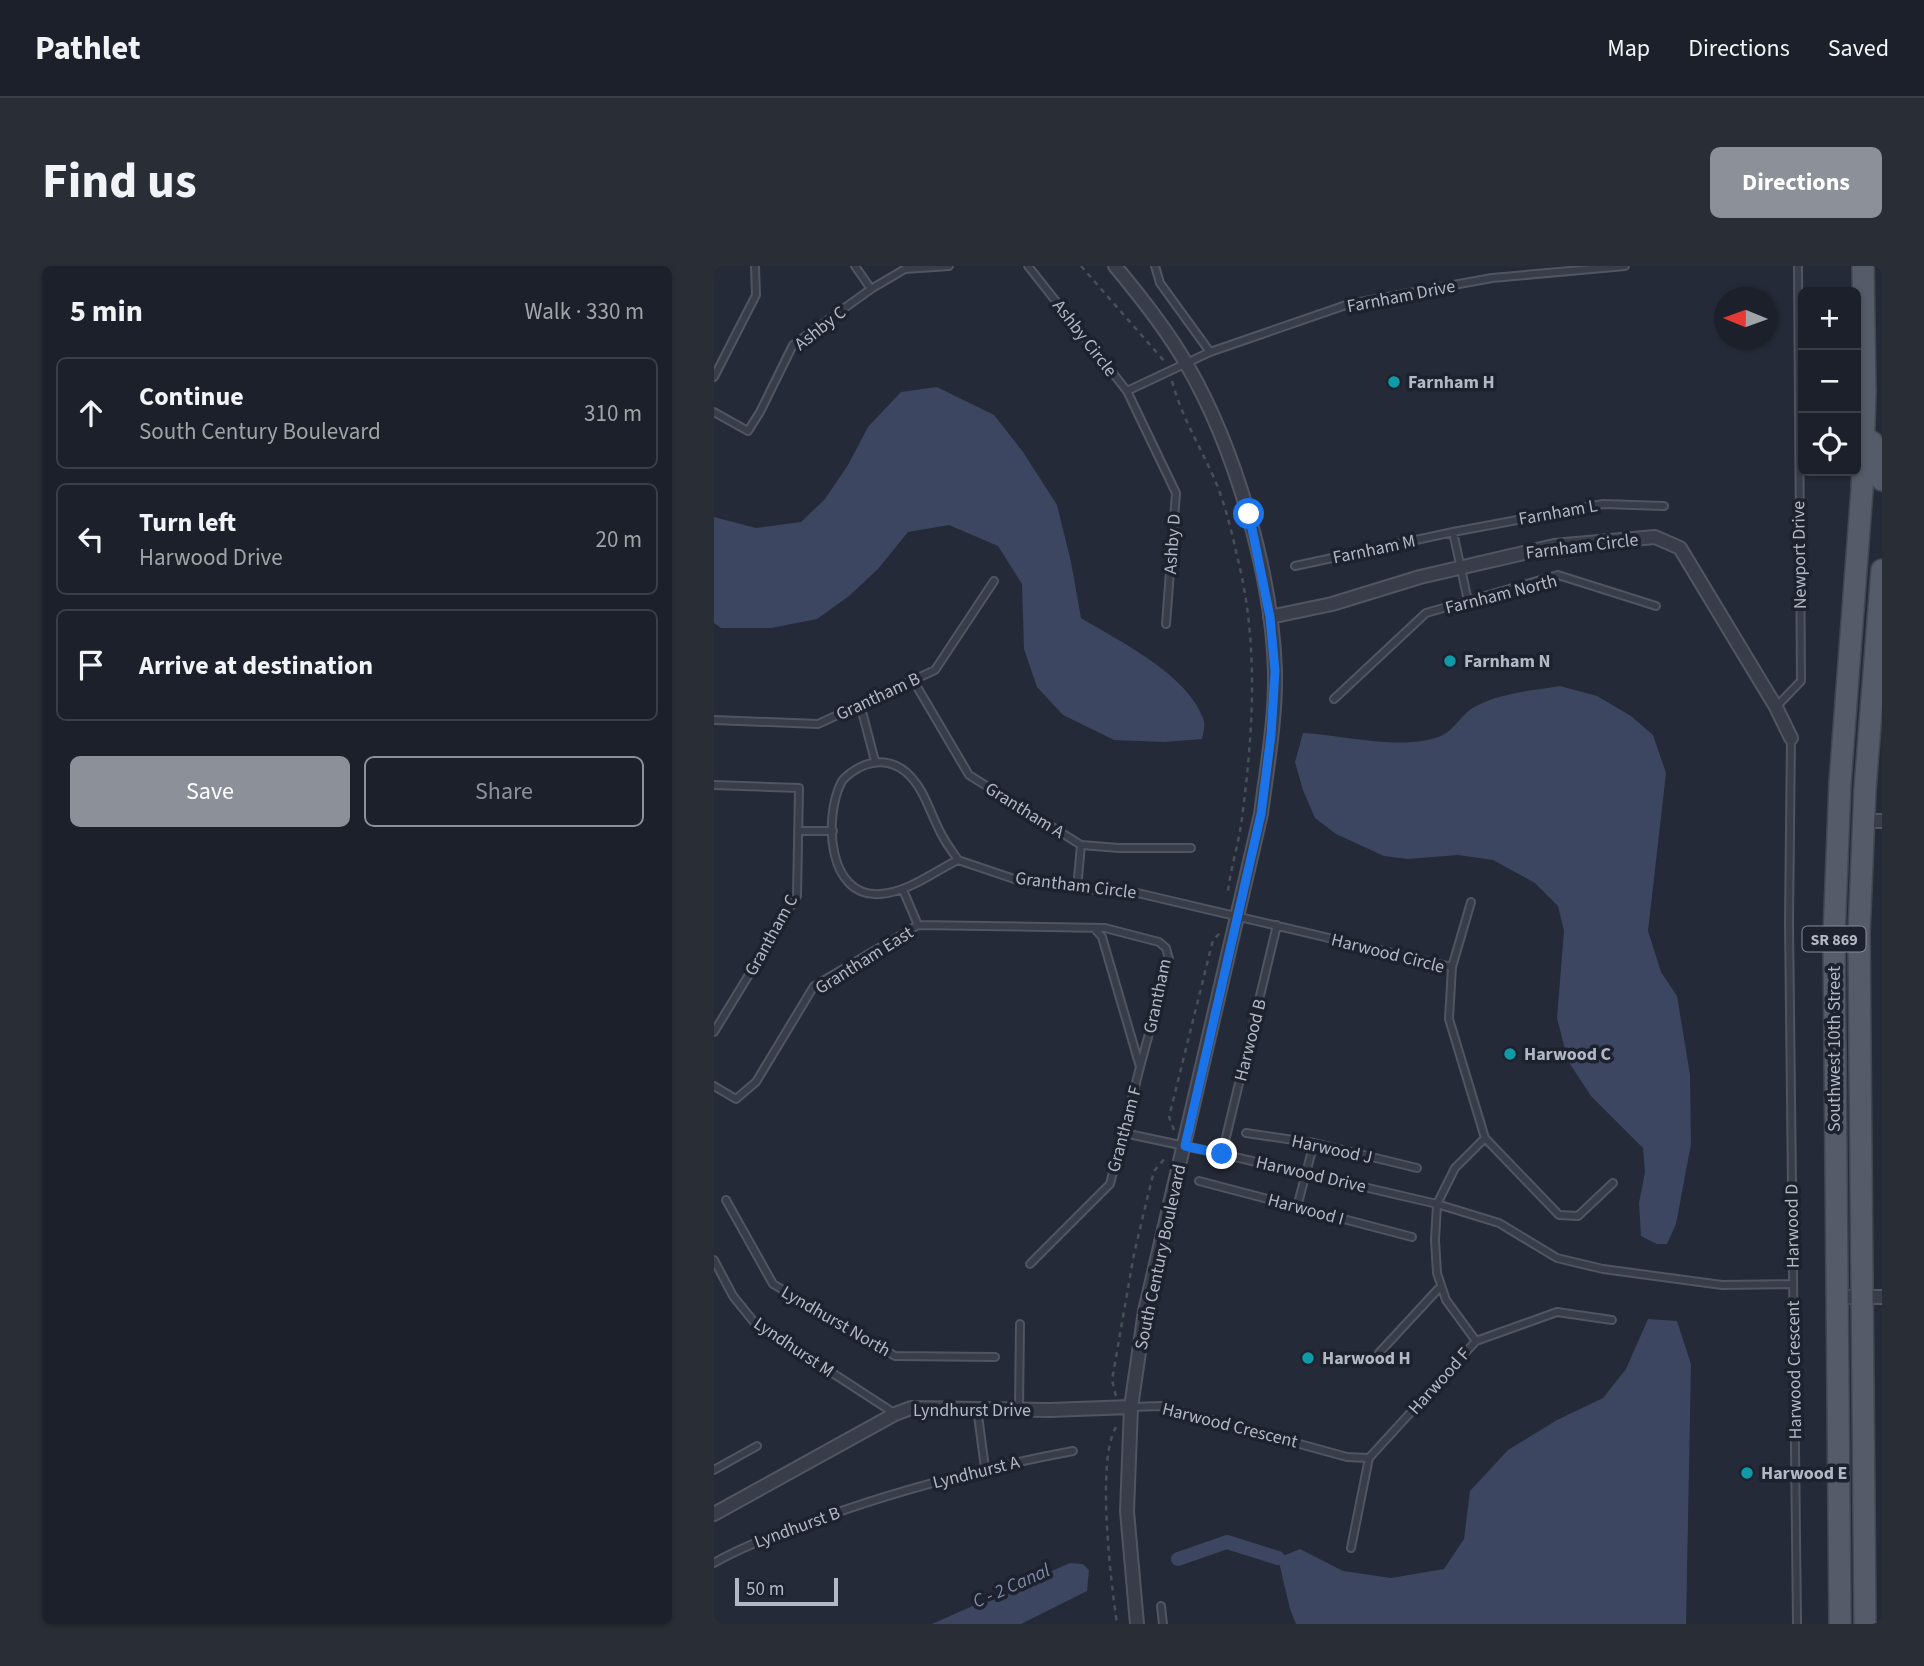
<!DOCTYPE html>
<meta charset="utf-8">
<style>
:root{--surface:#1c202a;--page:#292d36;--text:#f1f3f6;--muted:#a0a3a8;--line:#3a3e47;--accent:#8c9099}
body{margin:0;font-family:"Source Sans 3",sans-serif;background:var(--page);color:var(--text)}
.controls{position:absolute;right:21px;top:21px;display:grid;overflow:hidden;border-radius:10px;box-shadow:0 2px 5px #0004}
.controls button{width:63px;height:63px;display:grid;place-items:center;padding:0;border:0;border-bottom:2px solid var(--line);background:var(--surface);color:var(--text);font:35px sans-serif}
.compass{position:absolute;left:1000px;top:21px;width:63px;height:63px;border-radius:50%;background:var(--surface);box-shadow:0 2px 5px #0004;rotate:271deg}
.scale{position:absolute;left:21px;bottom:18px;width:103px;box-sizing:border-box;padding-left:7px;border:4px solid #b3b8c5;border-top:0;font-size:19px;line-height:24px;white-space:nowrap;color:#b3b8c5;-webkit-text-stroke:5px #1d222e;paint-order:stroke}
.stop{position:absolute;width:21px;height:21px;margin:-16px;border:5px solid #1a73e8;border-radius:50%;background:#fff}
.stop.end{background:#1a73e8;border-color:#fff;box-shadow:0 2px 7px #0008}
.list{margin:0;padding:0;list-style:none}
h2{display:flex;justify-content:space-between;align-items:center;height:91px;margin:0;padding:0 28px;font-size:30px}
h2 small{font-size:23px;font-weight:400;color:var(--muted)}
.list li{display:grid;grid-template-columns:46px 1fr auto;gap:21px;align-items:center;box-sizing:border-box;height:112px;margin:0 14px 14px;padding:0 14px;border:2px solid var(--line);border-radius:10px}
.list b{display:block;font-size:26px;white-space:nowrap}
.list p{margin:0;font-size:23px;white-space:nowrap;color:var(--muted)}
.list em{font-size:23px;font-style:normal;color:var(--muted)}
.actions{display:flex;gap:14px;padding:21px 28px}
.actions a{flex:1;padding:16px 0;border:2px solid var(--accent);border-radius:10px;text-align:center;font-size:24px;color:var(--accent)}
.actions .main{background:var(--accent);color:#fff}
.icon{flex:none;width:38px;height:38px;fill:none;stroke:currentColor;stroke-width:2;stroke-linecap:round;stroke-linejoin:round}
.map{position:relative;flex:none;width:1168px;height:1358px;overflow:hidden;border-radius:10px}
header{display:flex;align-items:center;gap:42px;box-sizing:border-box;height:98px;padding:0 35px;background:var(--surface);border-bottom:2px solid var(--line)}
header strong{font-size:33px}
nav{display:flex;gap:38px;margin-inline-start:auto;font-size:24px}
.intro{display:flex;align-items:center;justify-content:space-between;box-sizing:border-box;height:168px;padding:0 42px}
h1{margin:0;font-size:49px}
.button{padding:18px 32px;border-radius:10px;background:var(--accent);color:#fff;font-size:24px;font-weight:700}
main{display:flex;gap:42px;padding:0 42px}
aside{flex:1;background:var(--surface);border-radius:10px;box-shadow:0 2px 5px #0004}
.map>svg:first-child{display:block}
</style>
<header>
<strong>Pathlet</strong>
<nav><a>Map</a><a>Directions</a><a>Saved</a></nav>
</header>
<div class="intro"><h1>Find us</h1><a class="button">Directions</a></div>
<main>
<aside>
<h2>5 min<small>Walk · 330 m</small></h2>
<ul class="list">
<li><svg class="icon" aria-label="ahead" viewBox="0 0 24 24"><path d="M12 20V5M6 11l6-6 6 6"/></svg><div><b>Continue</b><p>South Century Boulevard</p></div><em>310 m</em></li>
<li><svg class="icon" aria-label="left" viewBox="0 0 24 24"><path d="M17 20v-9H6M10 6l-5 5 5 5"/></svg><div><b>Turn left</b><p>Harwood Drive</p></div><em>20 m</em></li>
<li><svg class="icon" aria-label="arrive" viewBox="0 0 24 24"><path d="M6 21V4h12l-3 4 3 4H6"/></svg><div><b>Arrive at destination</b></div></li>
</ul>
<div class="actions"><a class="main">Save</a><a>Share</a></div>
</aside>
<div class="map">
<svg width="1168" height="1358" viewBox="0 0 1168 1358">
<rect width="100%" height="100%" fill="#252a38"/>
<path fill="#3c4660" d="M223,121L280,149L309,186L343,239L357,296L367,352C405,375 473,408 489,452C492,459 489,467 488,473L450,476L400,474L349,449L323,421L310,383L308,318L284,280L235,259L194,266L164,303L135,330L103,353L57,362H7L0,357V251L42,262L87,256L111,233L134,199L154,161L187,126Z
M846,420L883,430L917,450L939,469L952,507L934,665L947,706L963,730L976,809L977,878L962,958L953,978H943L927,970L925,937L931,906L929,882L877,830L854,795L843,752L850,665L844,640L821,617L779,594L744,589L694,593L670,590L622,568L601,552L589,524L581,496L589,467C628,469 693,486 729,469C740,463 747,450 757,443C783,427 817,425 846,420Z
M934,1053L963,1055L977,1098L972,1358H582L576,1343L564,1292L586,1283L629,1305L677,1312L730,1303L750,1273L756,1225L794,1184L843,1154L889,1132L912,1103Z
M356,1297L369,1298L375,1304L373,1325L307,1358H218Z"/>
<g fill="none" stroke-linecap="round" stroke-linejoin="round">
<path stroke="#3c4660" stroke-width="14" d="M464,1293L513,1276L564,1292"/>
<defs>
<path id="lane" d="M141,0L157,23
M314,0L413,125L462,227L452,358
M441,0L446,17L496,86
M0,111L42,29L41,0
M413,125L496,86L635,38L778,12L911,0
M0,146L34,165L46,146L79,79L157,23L191,3L235,0
M739,266L754,335
M581,300L739,266L889,238L950,240
M199,414L255,509L367,579L405,582H477
M620,433L712,347L844,309L942,340
M146,438L161,495
M1062,441L1087,415L1084,0
M0,454L104,458L221,404L280,315
M1077,472L1075,657L1083,1358
M0,519L85,522L83,630L0,766
M84,565H119
M244,594C239,586 233,579 229,571C217,551 211,522 192,506C175,492 155,494 138,506C134,509 129,512 127,517C110,551 113,632 166,628C195,626 219,606 244,594L309,616L363,623L415,625L738,701
M363,623L367,579
M189,624L204,659
M757,636L738,701L735,753L771,872L741,902L723,938L721,974L723,1007L732,1034L762,1075
M0,820L22,833L42,816L100,720L204,659L391,662L445,676L452,682L455,693L426,801
M410,867L508,888L723,938L785,957L843,992L889,1003L1008,1019L1079,1018
M532,867L600,877L703,902
M771,872L845,949L864,950L899,917
M508,888L563,659
M485,915L698,971
M12,934L59,1018L181,1090L281,1091
M583,941L600,877
M0,994L19,1030L40,1056L180,1147
M316,998L396,918L426,801L388,671L380,662
M665,1087L727,1020
M417,1141L447,1140L633,1191L655,1192
M263,1142L271,1202
M305,1143L306,1058
M0,1204L43,1180
M637,1282L655,1192L762,1075L843,1046L898,1054
M0,1297C31,1279 65,1268 99,1255C186,1223 268,1202 359,1185
M447,1340L449,1358"/>
<path id="street" d="M401,0C427,31 453,64 473,99C521,182 558,308 561,405C562,452 553,501 547,548L431,1045L417,1141L413,1245L423,1358
M556,351L618,338L706,311L840,280L941,271L966,282L1062,441L1077,472
M1149,555H1168
M1122,1031H1168
M0,1248L181,1148L197,1142L336,1144L417,1141"/>
<path id="primary" d="M1158,176L1168,214
M1126,1358L1120,670L1126,517L1148,224L1151,125L1149,0
M1151,1358L1145,668L1151,523L1168,304"/>
</defs>
<use href="#lane" stroke="#505561" stroke-width="10"/>
<use href="#street" stroke="#505561" stroke-width="16"/>
<use href="#primary" stroke="#414652" stroke-width="24"/>
<path stroke="#445257" stroke-width="2.5" stroke-dasharray="5 5" stroke-linecap="butt" d="M367,0L451,96
M458,115C468,152 485,178 500,212C511,237 518,267 524,294C545,378 539,467 528,552C525,577 517,600 514,625
M460,864L455,851L499,674L506,667
M402,1130L398,1114L420,988L434,929L440,905L452,891
M402,1161C382,1195 397,1316 403,1358"/>
<use href="#lane" stroke="#383d49" stroke-width="6"/>
<use href="#street" stroke="#383d49" stroke-width="12"/>
<use href="#primary" stroke="#565b69" stroke-width="21"/>
</g>
<g fill="none" stroke-linecap="round" stroke-linejoin="round">
<path stroke="#1a73e8" stroke-width="9" d="M508,888L471,880L547,548L557,469L561,405L556,351L535,248"/>
</g>
<g fill="#0f9aa8" stroke="#1d222e" stroke-width="2.5">
<circle cx="680" cy="116" r="7"/>
<circle cx="736" cy="395" r="7"/>
<circle cx="796" cy="788" r="7"/>
<circle cx="594" cy="1092" r="7"/>
<circle cx="1033" cy="1207" r="7"/>
</g>
<g text-anchor="middle" stroke-width="7" stroke-linejoin="round" paint-order="stroke">
<rect fill="#1d222e" stroke="#868b98" stroke-width="2" x="1088.5" y="660.5" width="63" height="25" rx="5"/>
<g font-size="16" font-weight="bold" fill="#b3b8c5">
<text x="1120" y="679">SR 869</text>
</g>
<g font-size="18" fill="#b3b8c5" stroke="#1d222e">
<text transform="translate(687 30) rotate(-11)" y="6">Farnham Drive</text>
<text transform="translate(106 62) rotate(-38)" y="6">Ashby C</text>
<text transform="translate(371 72) rotate(52)" y="6">Ashby Circle</text>
<text transform="translate(844 246) rotate(-10)" y="6">Farnham L</text>
<text transform="translate(458 278) rotate(-86)" y="6">Ashby D</text>
<text transform="translate(868 280) rotate(-7)" y="6">Farnham Circle</text>
<text transform="translate(660 283) rotate(-12)" y="6">Farnham M</text>
<text transform="translate(1085 289) rotate(-91)" y="6">Newport Drive</text>
<text transform="translate(787 328) rotate(-14)" y="6">Farnham North</text>
<text transform="translate(164 430) rotate(-25)" y="6">Grantham B</text>
<text transform="translate(311 544) rotate(32)" y="6">Grantham A</text>
<text transform="translate(362 619) rotate(7)" y="6">Grantham Circle</text>
<text transform="translate(57 669) rotate(-61)" y="6">Grantham C</text>
<text transform="translate(674 687) rotate(14)" y="6">Harwood Circle</text>
<text transform="translate(150 694) rotate(-32)" y="6">Grantham East</text>
<text transform="translate(443 730) rotate(-78)" y="6">Grantham</text>
<text transform="translate(536 774) rotate(-76)" y="6">Harwood B</text>
<text transform="translate(1120 783) rotate(-90)" y="6">Southwest 10th Street</text>
<text transform="translate(410 863) rotate(-75)" y="6">Grantham F</text>
<text transform="translate(618 883) rotate(12)" y="6">Harwood J</text>
<text transform="translate(597 908) rotate(13)" y="6">Harwood Drive</text>
<text transform="translate(592 943) rotate(15)" y="6">Harwood I</text>
<text transform="translate(1078 960) rotate(-91)" y="6">Harwood D</text>
<text transform="translate(446 991) rotate(-78)" y="6">South Century Boulevard</text>
<text transform="translate(122 1055) rotate(30)" y="6">Lyndhurst North</text>
<text transform="translate(80 1081) rotate(34)" y="6">Lyndhurst M</text>
<text transform="translate(1080 1104) rotate(-91)" y="6">Harwood Crescent</text>
<text transform="translate(725 1115) rotate(-48)" y="6">Harwood F</text>
<text x="258" y="1150">Lyndhurst Drive</text>
<text transform="translate(516 1159) rotate(14)" y="6">Harwood Crescent</text>
<text transform="translate(262 1206) rotate(-14)" y="6">Lyndhurst A</text>
<text transform="translate(83 1261) rotate(-20)" y="6">Lyndhurst B</text>
</g>
<g font-size="18" font-weight="bold" fill="#b3b8c5" stroke="#1d222e" text-anchor="start">
<text x="694" y="122">Farnham H</text>
<text x="750" y="401">Farnham N</text>
<text x="810" y="794">Harwood C</text>
<text x="608" y="1098">Harwood H</text>
<text x="1047" y="1213">Harwood E</text>
</g>
<g font-size="19" font-style="italic" fill="#7e8baa" stroke="#1d222e">
<text transform="translate(297 1319) rotate(-24)" y="7">C - 2 Canal</text>
</g>
</g>
</svg>
<div class="controls">
<button>+</button>
<button>−</button>
<button><svg class="icon" aria-label="locate" viewBox="0 0 24 24"><circle cx="12" cy="12" r="6"/><path d="M12 2v4M12 18v4M2 12h4M18 12h4"/></svg></button>
</div>
<svg class="compass" viewBox="-18 -18 36 36"><path d="M0-13l5 13h-10z" fill="#e53935"/><path d="M0 13l5-13h-10z" fill="#a0a3a8"/></svg>
<div class="scale">50 m</div>
<div class="stop" style="left:535px;top:248px"></div>
<div class="stop end" style="left:508px;top:888px"></div>
</div>
</main>
